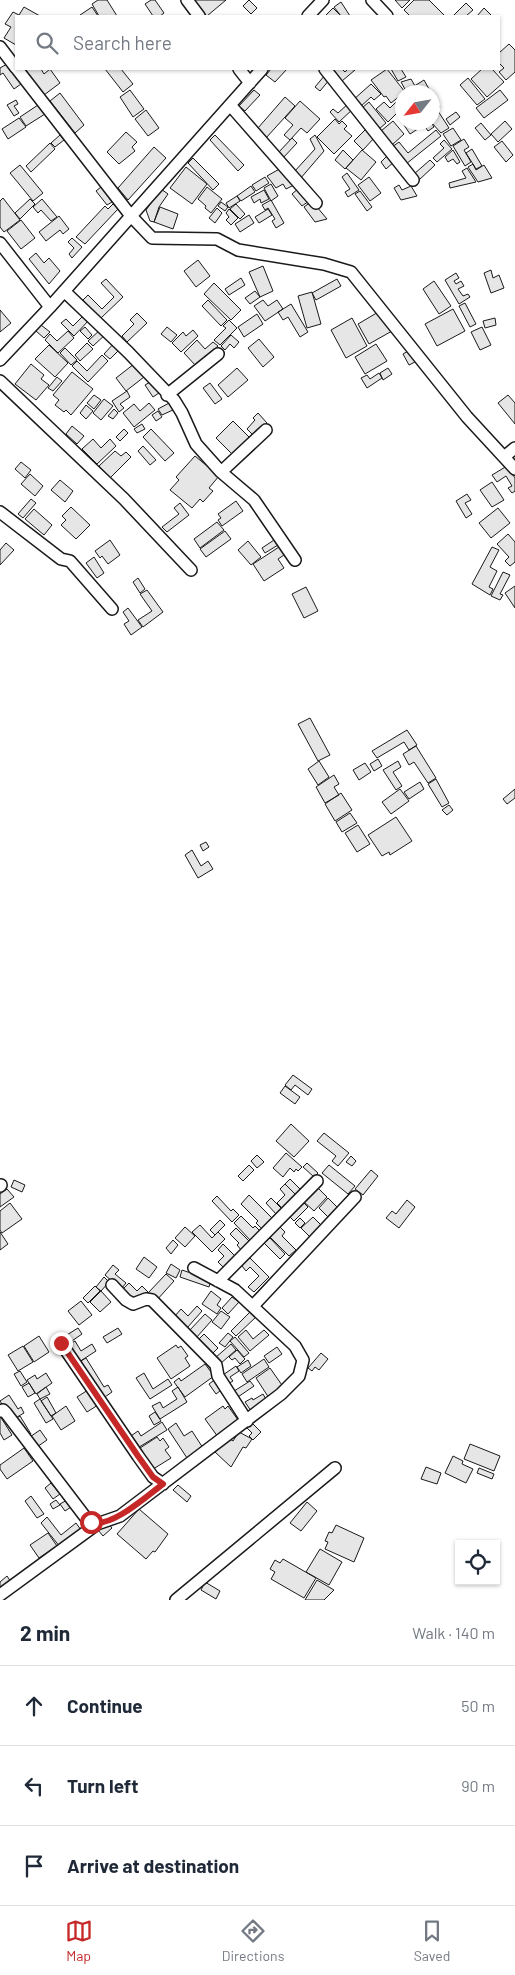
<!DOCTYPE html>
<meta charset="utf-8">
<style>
:root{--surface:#fff;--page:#f2f2f3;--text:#1f2937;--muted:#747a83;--line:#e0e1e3;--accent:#c62828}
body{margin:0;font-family:Barlow,sans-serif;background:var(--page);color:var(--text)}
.controls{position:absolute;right:15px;bottom:15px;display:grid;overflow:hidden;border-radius:0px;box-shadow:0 1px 4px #0004}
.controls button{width:45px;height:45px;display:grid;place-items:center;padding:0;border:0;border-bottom:1px solid var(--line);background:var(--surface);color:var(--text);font:25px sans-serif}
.compass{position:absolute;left:395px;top:85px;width:45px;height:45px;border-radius:50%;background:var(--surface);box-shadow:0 1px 4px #0004;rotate:239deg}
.stop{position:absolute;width:15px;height:15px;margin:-11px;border:4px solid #c62828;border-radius:50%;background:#fff}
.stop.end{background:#c62828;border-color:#fff;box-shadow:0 1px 5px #0008}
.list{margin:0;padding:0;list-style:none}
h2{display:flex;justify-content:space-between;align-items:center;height:65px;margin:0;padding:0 20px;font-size:21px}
h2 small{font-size:16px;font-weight:400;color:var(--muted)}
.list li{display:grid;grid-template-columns:32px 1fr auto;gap:15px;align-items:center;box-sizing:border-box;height:80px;padding:0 20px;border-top:1px solid var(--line)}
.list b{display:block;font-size:19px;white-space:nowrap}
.list em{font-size:16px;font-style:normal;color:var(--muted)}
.icon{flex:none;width:28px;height:28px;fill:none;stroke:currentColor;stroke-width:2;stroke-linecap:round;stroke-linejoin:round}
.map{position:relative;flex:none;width:515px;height:1600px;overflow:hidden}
.search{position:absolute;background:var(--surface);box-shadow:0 1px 4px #0004;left:15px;right:15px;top:15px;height:55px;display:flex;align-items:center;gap:12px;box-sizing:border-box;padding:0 18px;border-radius:0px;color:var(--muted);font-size:19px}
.sheet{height:305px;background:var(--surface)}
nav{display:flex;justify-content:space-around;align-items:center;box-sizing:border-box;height:70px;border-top:1px solid var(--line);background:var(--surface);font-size:14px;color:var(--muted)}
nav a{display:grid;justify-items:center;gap:2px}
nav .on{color:var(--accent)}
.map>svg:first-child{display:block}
</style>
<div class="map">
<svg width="515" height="1600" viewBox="0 0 515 1600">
<rect width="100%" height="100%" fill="#fff"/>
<path fill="#e6e6e6" stroke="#1a1a1a" d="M98,0H107L117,16H99L92,4Z
M151,0H155L164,13L160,16H153L145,4Z
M196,0H226L207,16L194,2Z
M249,0L257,8L251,14L243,6Z
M395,0H410L402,8Z
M414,0H429L445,16H410L404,10Z
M341,2L350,16H341L334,7Z
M466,3L473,10L466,16H453Z
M24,7L40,16H16V45L4,38L11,27L5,24L13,12L19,15Z
M92,7L98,16H81L80,15Z
M333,8L340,15L338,16H325Z
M484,8L492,16H477Z
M509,44L515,50V72L506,80L499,72L504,68L499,63V53Z
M7,64L21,84L14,89L3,73L0,75V68Z
M25,69H41L44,74L50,69L60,83L44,95Z
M105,69H121L133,84L123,92Z
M271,69H287L275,82L266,75Z
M333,69H342L345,72L348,69L355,70L342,81Z
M387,69L405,92L391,103L386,96L384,97L371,80Z
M391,69H401L406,77L398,81Z
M482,69H492L504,82L487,97L471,79Z
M325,75L330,79L320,91L315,87Z
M468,78L485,99L477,105L460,85Z
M411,79L415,86L406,91L401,82Z
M424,80L429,89L424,92H410L408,90Z
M371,84L381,94L374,100L371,97L360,107L353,100Z
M130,90L144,109L133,117L120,97Z
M254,90L260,95L245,111L239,106Z
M500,90L508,100L484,118L476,108Z
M60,93L84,125L75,133L50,101Z
M402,96V108L388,122L376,109L384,102L390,108Z
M285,97L295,106L266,138L258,128Z
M16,100L18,104L14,106L19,113L14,116L7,105Z
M300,101L320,119L307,133L301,128L290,140L284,135L293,125L285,118Z
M369,102L386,123L379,129L362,108Z
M436,102L440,107L432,112V104Z
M349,103L354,108L339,122L330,112L333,109L338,113Z
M38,105L45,114L26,126L20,117Z
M146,110L159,128L148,136L135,119Z
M438,111L449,128L441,133L431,122L432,115Z
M456,112L460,117L450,125L446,119Z
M19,118L26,127L8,139L2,129Z
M335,119L339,124L342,121L347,126L344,129L352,136L334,154L317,137Z
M393,121L404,134L392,145L381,131Z
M505,121L512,129L498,142L491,134Z
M407,122H431L434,127L428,131L424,125L410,134L404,125Z
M481,123L491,135L485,140L475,128Z
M453,128L461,140L451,146L443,134Z
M366,129L375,137L363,150L354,141Z
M436,130L441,136L406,164L392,147L399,142L408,153Z
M126,132L137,142L132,147L135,151L119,164L107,152Z
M60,135L64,140L55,147L51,143Z
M215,135L244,165L238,171L210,140Z
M315,135L324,151L300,179L294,172L315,149L310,139Z
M292,138L297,143L283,158L278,153Z
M464,139L469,147L464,150L471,162L465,166L453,146Z
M444,140L452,149L437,162L433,158L444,148L440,144Z
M502,141L513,155L506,162L494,147Z
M50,143L55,149L31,172L26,166Z
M154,147L166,158L128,200L118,188Z
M472,149L482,166L476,169L466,153Z
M343,150L353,160L345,169L335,160Z
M362,150L376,162L361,180L346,168Z
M453,150L460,162L457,164L453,159L448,162L445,157Z
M389,154L395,161L386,169L381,162Z
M193,158L219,184L213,190L188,163Z
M430,160L435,165L419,180L414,174Z
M473,164L476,170L484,165L492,178L478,182L468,167Z
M20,165L43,193L33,201L10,173Z
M186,167L207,184L192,204L170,188Z
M283,167L294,185L286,189L283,184L276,188L267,176Z
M467,168L476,182L450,188L449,183L466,178L462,171Z
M347,173L359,190L348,197L345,192L350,189L342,177Z
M265,177L269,183L256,191L252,185Z
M369,177L381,193L370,201L358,185Z
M271,184L278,196L271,201L264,188Z
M399,185L402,190L411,186L417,196L401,200L394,188Z
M251,186L255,192L241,201L237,196Z
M101,187L112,202L107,205L96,191Z
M207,187L222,199L211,213L205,208L206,206L198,199Z
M299,188L309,201L302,206L292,194Z
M161,189L168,194L159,207L154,222L150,221L146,210Z
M264,190L269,199L261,203L260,199L254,203L251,197Z
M360,191L372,207L367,211L355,194Z
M237,196L240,201L229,208L226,203Z
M3,198L20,220L4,232L0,227V201Z
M30,199L35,204L20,219L15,213Z
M42,199L57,217L51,221L41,210L38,213L33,207Z
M271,200L284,223L276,228L272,221L275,219L268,208L265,210L262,205Z
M312,201L327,219L315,222L304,207Z
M221,202L228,207L225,211L218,206Z
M113,204L118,209L85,244L76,237L105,206L108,209Z
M236,204L245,214L240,219L230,209Z
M160,207L178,214L173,229L154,222Z
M217,208L222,213L215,223L209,218Z
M229,209L238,218L231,225L226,220L229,217L226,213Z
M268,209L272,215L259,223L255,217Z
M249,215L254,223L240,232L235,224Z
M59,216L69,229L63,234L60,230L46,241L39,232Z
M21,220L35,238L21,249L7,231Z
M72,238L82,247L72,258L69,254L74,248L68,242Z
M36,253L44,263L49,258L60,271L49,284L29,259Z
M198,260L210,276L196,287L184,271Z
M263,266L273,291L260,297L249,272Z
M491,270L493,278L499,275L504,288L491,293L484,273Z
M456,273L459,278L454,281L456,284L461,281L464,286L458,289L463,296L468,294L470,297L459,304L445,280Z
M241,278L245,285L229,295L225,289Z
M106,279L123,297L101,318L83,300L88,295L102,309L114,297L101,283Z
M337,279L341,286L316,300L312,293Z
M434,281L451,306L439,314L423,289Z
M214,283L241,310L231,320L204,294Z
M255,291L260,297L250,304L245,298Z
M312,292L321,324L307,328L298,296Z
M208,300L227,320L221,326L202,306Z
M263,300L268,306L277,300L283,309L265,321L254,306Z
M465,303L476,324L470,327L459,306Z
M291,304L308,332L300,337L288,317L283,320L278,312Z
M453,309L465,331L437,346L425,324Z
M0,310L11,323L0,332Z
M380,311L392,331L369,344L358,324Z
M137,313L147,323L127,342L122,336L134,324L130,320Z
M85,314L90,319L74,336L61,323L66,319L73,326Z
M257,314L263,324L244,337L238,327Z
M352,318L367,346L346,358L331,330Z
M495,318L496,325L485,328L483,321Z
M229,320L237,328L220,345L214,340L226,328L223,326Z
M41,325L50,332L44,338L36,331Z
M85,327L92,335L88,339L80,331Z
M167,327L177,335L171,342L161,334Z
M482,327L491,345L480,350L471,332Z
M101,329L106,334L93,346L88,341Z
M193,330L198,336L181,352L172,343L183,332L186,336Z
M68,331L74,338L58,353L45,340L50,334L57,341Z
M231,335L239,342L234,348L230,344L225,350L221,346Z
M259,339L274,357L263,367L248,348Z
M197,340L205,349L213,342L218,346L196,366L184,353Z
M115,342L121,348L110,359L104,354Z
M87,343L93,349L80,361L75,355Z
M376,344L387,361L365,374L355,357Z
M49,345L68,363L55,377L35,359Z
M65,348L77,360L71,365L60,353Z
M410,350L417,361L409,365L403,354Z
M102,355L108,361L88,382L72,366L77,361L87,371Z
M31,364L44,375L41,379L49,385L36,400L15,384Z
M134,364L144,377L126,391L116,378Z
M237,368L248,380L228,397L218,385Z
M388,368L392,374L383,380L380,373Z
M72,372L93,389L71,415L66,410L64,412L55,405L59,400L53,395Z
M379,373L382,378L367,388L361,378L367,375L370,379Z
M57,377L62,381L53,391L48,388Z
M152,381L159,393L153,397L145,385Z
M210,383L222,399L215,404L203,388Z
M127,391L130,397L120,404L124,408L119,412L112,401Z
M94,395L101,400L94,409L87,403Z
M508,395L515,403V424L498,403Z
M104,399L113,406L101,420L93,413Z
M171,402L175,409L162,415L158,409Z
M149,403L155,410L134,427L123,413L134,404L140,411Z
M86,405L93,411L86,419L80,413Z
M114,409L118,413L113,419L108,416Z
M158,411L162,417L156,421L152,415Z
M258,413L267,423L254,436L247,429L255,420L253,418Z
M233,421L249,437L232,454L216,438Z
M142,424L145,429L137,433L134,429Z
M72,426L84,436L77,444L66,434Z
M124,429L128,433L120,441L116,437Z
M151,429L174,453L165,461L143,437Z
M93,439L101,448L110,439L116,446L97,464L82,449Z
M143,446L156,460L150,465L138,451Z
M115,451L121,456L126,452L131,457L110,478L99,466Z
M195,456L219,476L209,488L213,491L203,502L200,499L192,508L170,490L179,480L176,477Z
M21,462L31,470L25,478L15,469Z
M507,466L515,478V491L512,493L508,488L512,486L506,476L497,482L492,475Z
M30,474L43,486L35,496L21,484Z
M60,480L73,491L65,502L51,490Z
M492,482L504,500L492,507L480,490Z
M467,494L471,500L465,503L472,514L466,518L456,501Z
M31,499L36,503L23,518L18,514Z
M236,501L243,511L222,526L218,520L221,518L218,514Z
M180,503L189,515L167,532L162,527L179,514L174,508Z
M71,507L90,525L76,539L61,525L66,520L62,516Z
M498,508L510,523L491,538L479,523Z
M34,509L52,525L44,535L25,519Z
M217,522L224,530L200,548L194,539Z
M225,531L231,539L206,557L200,549Z
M508,534L515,542V562L510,566L505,561L509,557L497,544Z
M110,540L120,555L108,564L102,556L100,558L95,551Z
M274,540L278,545L265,553L262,548Z
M248,541L261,557L251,565L238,550Z
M6,543L14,550L0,565V550Z
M279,547L284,555L278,559L284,568L264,581L253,564Z
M492,547L499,550L490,567L497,571L489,587L493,589L490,595L472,584Z
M94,557L104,573L97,578L86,563Z
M503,572L510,575L500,594L503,595L500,600L491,596Z
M138,578L145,589L140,593L133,582Z
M515,586V608L505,593Z
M306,587L318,611L304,618L292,594Z
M147,590L163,612L143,627L138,620L152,611L140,594Z
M128,608L142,627L131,635L124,624L129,621L123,612Z
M310,718L330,755L318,761L298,724Z
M407,730L417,745L409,750L404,742L377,758L372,751Z
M416,746L436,778L428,783L414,762L409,765L403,754Z
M378,759L382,766L374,771L370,764Z
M319,761L329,777L318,785L308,769Z
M398,761L401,767L393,772L402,786L396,790L383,770Z
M365,763L371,772L359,780L353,770Z
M334,775L339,784L334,787L339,795L325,803L316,787Z
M436,779L449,803L442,807L428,784Z
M420,782L424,789L409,799L404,792Z
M400,789L409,801L391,814L382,802Z
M515,789V798L507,804L503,799Z
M341,793L352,810L335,821L325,804Z
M449,805L453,810L447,815L442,810Z
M350,813L357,823L342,832L336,822Z
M396,817L412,841L390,855L389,852L382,856L368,835Z
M358,825L370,844L357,852L345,833Z
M206,842L209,847L203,851L200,845Z
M192,850L201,866L208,861L213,869L198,878L185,855Z
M293,1075L312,1089L308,1095L295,1085L291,1090L285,1085Z
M285,1086L300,1097L295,1104L280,1093Z
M291,1124L309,1141L294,1157L276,1141Z
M324,1133L349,1153L338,1166L332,1161L336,1156L317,1141Z
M286,1153L302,1167L298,1171L296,1169L294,1172L290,1168L283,1177L273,1168Z
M257,1155L264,1162L257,1168L251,1161Z
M351,1156L356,1161L352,1166L346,1162Z
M307,1163L318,1173L314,1177L303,1167Z
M249,1165L254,1170L243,1181L238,1176Z
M329,1165L355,1186L348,1194L322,1173Z
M371,1170L378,1176L363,1195L355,1189Z
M290,1179L301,1190L296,1195L285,1184Z
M14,1180L25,1185L22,1192L11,1187Z
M285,1184L297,1196L283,1209L277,1203L285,1195L280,1189Z
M317,1187L327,1197L314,1211L303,1201Z
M7,1189L14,1197L0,1207V1194Z
M249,1195L273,1219L263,1230L256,1223L258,1221L241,1204Z
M217,1196L231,1211L233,1209L239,1215L232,1222L212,1201Z
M271,1198L282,1209L276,1214L266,1203Z
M328,1198L337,1207L328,1217L319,1208Z
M407,1200L415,1207L399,1228L386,1218L392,1211L396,1214Z
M302,1201L308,1207L294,1221L288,1215Z
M10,1203L22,1219L2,1233L0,1230V1211Z
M241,1216L253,1228L255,1226L261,1232L251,1241L234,1223Z
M313,1217L321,1225L310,1237L301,1228Z
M300,1218L305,1223L300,1228L295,1223Z
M220,1220L225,1225L215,1235L210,1230Z
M200,1225L212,1238L218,1232L225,1239L212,1252L192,1232Z
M279,1226L285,1232L282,1236L296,1250L289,1256L269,1236Z
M185,1227L195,1236L185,1247L175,1238Z
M236,1228L250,1242L242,1251L237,1245L239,1243L230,1234Z
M0,1232L8,1244L0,1250Z
M270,1238L285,1254L280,1259L264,1243Z
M173,1240L178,1245L171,1254L166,1248Z
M223,1244L236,1257L224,1268L218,1262L224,1256L218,1250Z
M144,1257L157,1267L149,1278L136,1269Z
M250,1258L269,1277L254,1292L248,1287L259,1276L250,1267L246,1271L242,1266Z
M171,1264L180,1270L176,1278L166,1273Z
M113,1265L119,1270L115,1274L126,1283L121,1289L105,1275Z
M182,1270L211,1280L209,1287L180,1277Z
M166,1274L174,1281L156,1301L148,1293Z
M104,1277L109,1282L101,1291L96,1287Z
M129,1283L137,1291L142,1286L148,1292L135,1303L121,1291Z
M95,1286L100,1291L88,1303L83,1298Z
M101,1291L111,1302L100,1312L90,1302Z
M211,1291L221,1299L217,1305L221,1308L217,1314L202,1304Z
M232,1297L239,1302L228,1314L222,1308Z
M81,1301L92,1315L79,1325L68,1311Z
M197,1306L202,1311L187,1328L174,1317L181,1309L188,1316Z
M252,1310L257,1316L236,1336L231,1331Z
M221,1311L230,1317L221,1329L212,1322Z
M205,1314L212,1320L196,1338L189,1331Z
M78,1328L82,1334L66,1345L62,1338Z
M118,1328L122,1334L107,1343L103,1337Z
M246,1330L253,1339L264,1330L269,1335L250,1351L238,1337Z
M228,1333L233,1337L225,1347L219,1343Z
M204,1334L218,1348L212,1354L198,1340Z
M39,1336L49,1352L34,1362L24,1346Z
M235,1337L249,1353L244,1357L230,1341Z
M75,1341L81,1351L92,1344L96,1351L79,1362L68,1345Z
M231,1344L236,1350L220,1364L215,1358Z
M176,1345L178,1348L181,1346L188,1356L185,1358L190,1366L171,1379L157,1358Z
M23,1346L33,1362L18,1371L8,1355Z
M277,1347L282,1354L269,1363L264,1356Z
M237,1350L245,1359L240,1364L235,1358L232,1360L229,1357Z
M321,1353L328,1359L319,1370L315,1367L312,1371L308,1368Z
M86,1358L104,1387L108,1385L112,1392L102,1399L79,1362Z
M264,1359L269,1367L247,1382L242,1374Z
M248,1360L251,1366L241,1373L237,1367Z
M205,1364L214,1376L185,1397L174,1382L179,1378L181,1381Z
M236,1366L239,1371L230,1377L233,1381L226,1385L220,1377Z
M270,1368L284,1388L269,1398L256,1378Z
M20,1371L27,1382L21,1386L14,1374Z
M46,1373L52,1383L36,1394L27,1380L35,1375L37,1379Z
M144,1373L153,1389L168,1379L172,1385L150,1399L136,1378Z
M217,1378L224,1388L216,1394L209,1384Z
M250,1381L254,1386L235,1399L231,1393Z
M29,1383L35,1393L28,1397L22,1387Z
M46,1387L50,1394L40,1399L37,1394Z
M178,1387L187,1402L160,1419L152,1406L160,1402L163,1408L177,1399L172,1391Z
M88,1390L98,1405L87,1412L77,1397Z
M263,1394L267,1401L251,1411L245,1402L252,1398L253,1400Z
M9,1395L18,1409L21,1407L24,1413L12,1420L0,1401Z
M47,1397L56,1413L51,1416L41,1401Z
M40,1399L53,1419L46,1423L34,1403Z
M66,1406L75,1421L61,1430L52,1416Z
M223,1406L225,1409L228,1406L238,1420L218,1437L205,1419Z
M155,1412L161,1421L154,1425L149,1416Z
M0,1416L12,1435L4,1440L0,1433Z
M20,1416L31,1434L25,1438L13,1420Z
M162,1422L167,1430L136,1449L128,1438L138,1431L141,1436Z
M251,1422L261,1432L253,1440L249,1436L252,1433L246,1427Z
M176,1423L184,1436L192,1431L203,1448L187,1458L168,1429Z
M40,1430L47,1440L34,1449L27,1439Z
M239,1432L252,1439L246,1448L243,1447L231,1467L215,1452L230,1439L233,1441Z
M157,1437L160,1441L163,1438L169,1447L165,1450L171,1458L150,1471L137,1450Z
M470,1444L500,1456L494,1471L464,1459Z
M24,1448L33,1461L7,1479L0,1469V1465Z
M453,1456L463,1461L462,1464L473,1469L466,1483L445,1473Z
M426,1467L441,1473L437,1484L421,1479Z
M479,1468L494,1474L492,1479L477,1473Z
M51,1483L60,1494L53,1499L45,1488Z
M178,1485L191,1496L187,1502L173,1490Z
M31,1496L44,1514L37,1518L25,1501Z
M56,1500L60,1505L53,1509L50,1504Z
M67,1500L71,1507L65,1511L60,1504Z
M307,1502L317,1511L301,1531L290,1523Z
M139,1509L168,1534L155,1552L153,1551L146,1559L117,1534Z
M47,1517L61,1535L76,1523L81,1530L60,1547L41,1523Z
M107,1522L112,1528L103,1536L98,1530Z
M336,1525L364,1538L354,1562L325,1549L328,1542L325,1541L329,1532L332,1533Z
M48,1533L57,1546L39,1558L30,1545Z
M320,1549L342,1562L329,1585L306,1572Z
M283,1559L316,1578L304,1598L271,1579L275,1572L270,1569L275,1560L280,1563Z
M7,1576L11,1582L0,1590V1582Z
M317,1580L334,1590L324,1600H305Z
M205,1582L220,1591L216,1599L201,1590Z"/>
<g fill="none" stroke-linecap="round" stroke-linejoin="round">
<defs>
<path id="street" d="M187,0L199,16
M372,0L387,16
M308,16L323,0
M0,47L16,68
M17,69L131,216L152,238L217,239L238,250L324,264L351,272L467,417L515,469
M239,69L250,83
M325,69L413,180
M230,105L316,203
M0,243L50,307
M64,291L128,352L174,400L182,413L196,444L221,472L254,500L295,560
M0,360L50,307L262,69
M0,381L124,499L191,570
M167,395L218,354
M504,457L515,448
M221,472L266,430
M0,512L61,559L70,561L112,609
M0,1186L1,1185
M218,1281L317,1181
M112,1285L126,1300L133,1304L146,1299L152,1300L216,1365L218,1376L247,1421
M253,1306L355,1197
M61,1343L138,1456L153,1477L163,1484
M0,1411L3,1410L6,1413L86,1518L97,1524
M0,1595L97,1524L120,1516L281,1394L299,1376L303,1360L295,1346L235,1290L194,1268
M176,1600L335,1468"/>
</defs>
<use href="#street" stroke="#1a1a1a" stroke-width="14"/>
<use href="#street" stroke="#fff" stroke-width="11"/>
</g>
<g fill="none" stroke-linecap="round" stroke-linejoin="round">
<path stroke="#c62828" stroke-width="6" d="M61,1343L138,1456L153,1477L163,1484C148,1495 111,1529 91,1522"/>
</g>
</svg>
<div class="controls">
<button><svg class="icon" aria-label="locate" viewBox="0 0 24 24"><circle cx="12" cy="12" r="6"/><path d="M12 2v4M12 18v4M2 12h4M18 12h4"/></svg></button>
</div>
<svg class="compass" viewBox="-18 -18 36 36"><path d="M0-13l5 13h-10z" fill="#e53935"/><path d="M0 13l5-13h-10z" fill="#747a83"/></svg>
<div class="stop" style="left:91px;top:1522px"></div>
<div class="stop end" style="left:61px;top:1343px"></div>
<div class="search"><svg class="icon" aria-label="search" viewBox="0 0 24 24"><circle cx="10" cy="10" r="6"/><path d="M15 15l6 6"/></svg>Search here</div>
</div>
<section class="sheet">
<h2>2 min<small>Walk · 140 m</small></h2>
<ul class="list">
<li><svg class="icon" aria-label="ahead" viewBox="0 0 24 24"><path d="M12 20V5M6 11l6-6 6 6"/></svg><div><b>Continue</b></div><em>50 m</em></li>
<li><svg class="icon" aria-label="left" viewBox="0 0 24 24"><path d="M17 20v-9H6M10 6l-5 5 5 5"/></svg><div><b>Turn left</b></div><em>90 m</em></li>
<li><svg class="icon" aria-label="arrive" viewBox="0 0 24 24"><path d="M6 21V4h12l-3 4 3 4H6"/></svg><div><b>Arrive at destination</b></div></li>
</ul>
</section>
<nav>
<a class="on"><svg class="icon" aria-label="map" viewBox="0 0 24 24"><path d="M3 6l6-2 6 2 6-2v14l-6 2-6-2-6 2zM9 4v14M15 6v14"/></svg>Map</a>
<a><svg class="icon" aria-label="directions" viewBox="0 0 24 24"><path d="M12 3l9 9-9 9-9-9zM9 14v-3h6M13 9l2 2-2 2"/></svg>Directions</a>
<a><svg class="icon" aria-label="saved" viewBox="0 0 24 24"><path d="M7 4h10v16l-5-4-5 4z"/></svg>Saved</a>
</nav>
